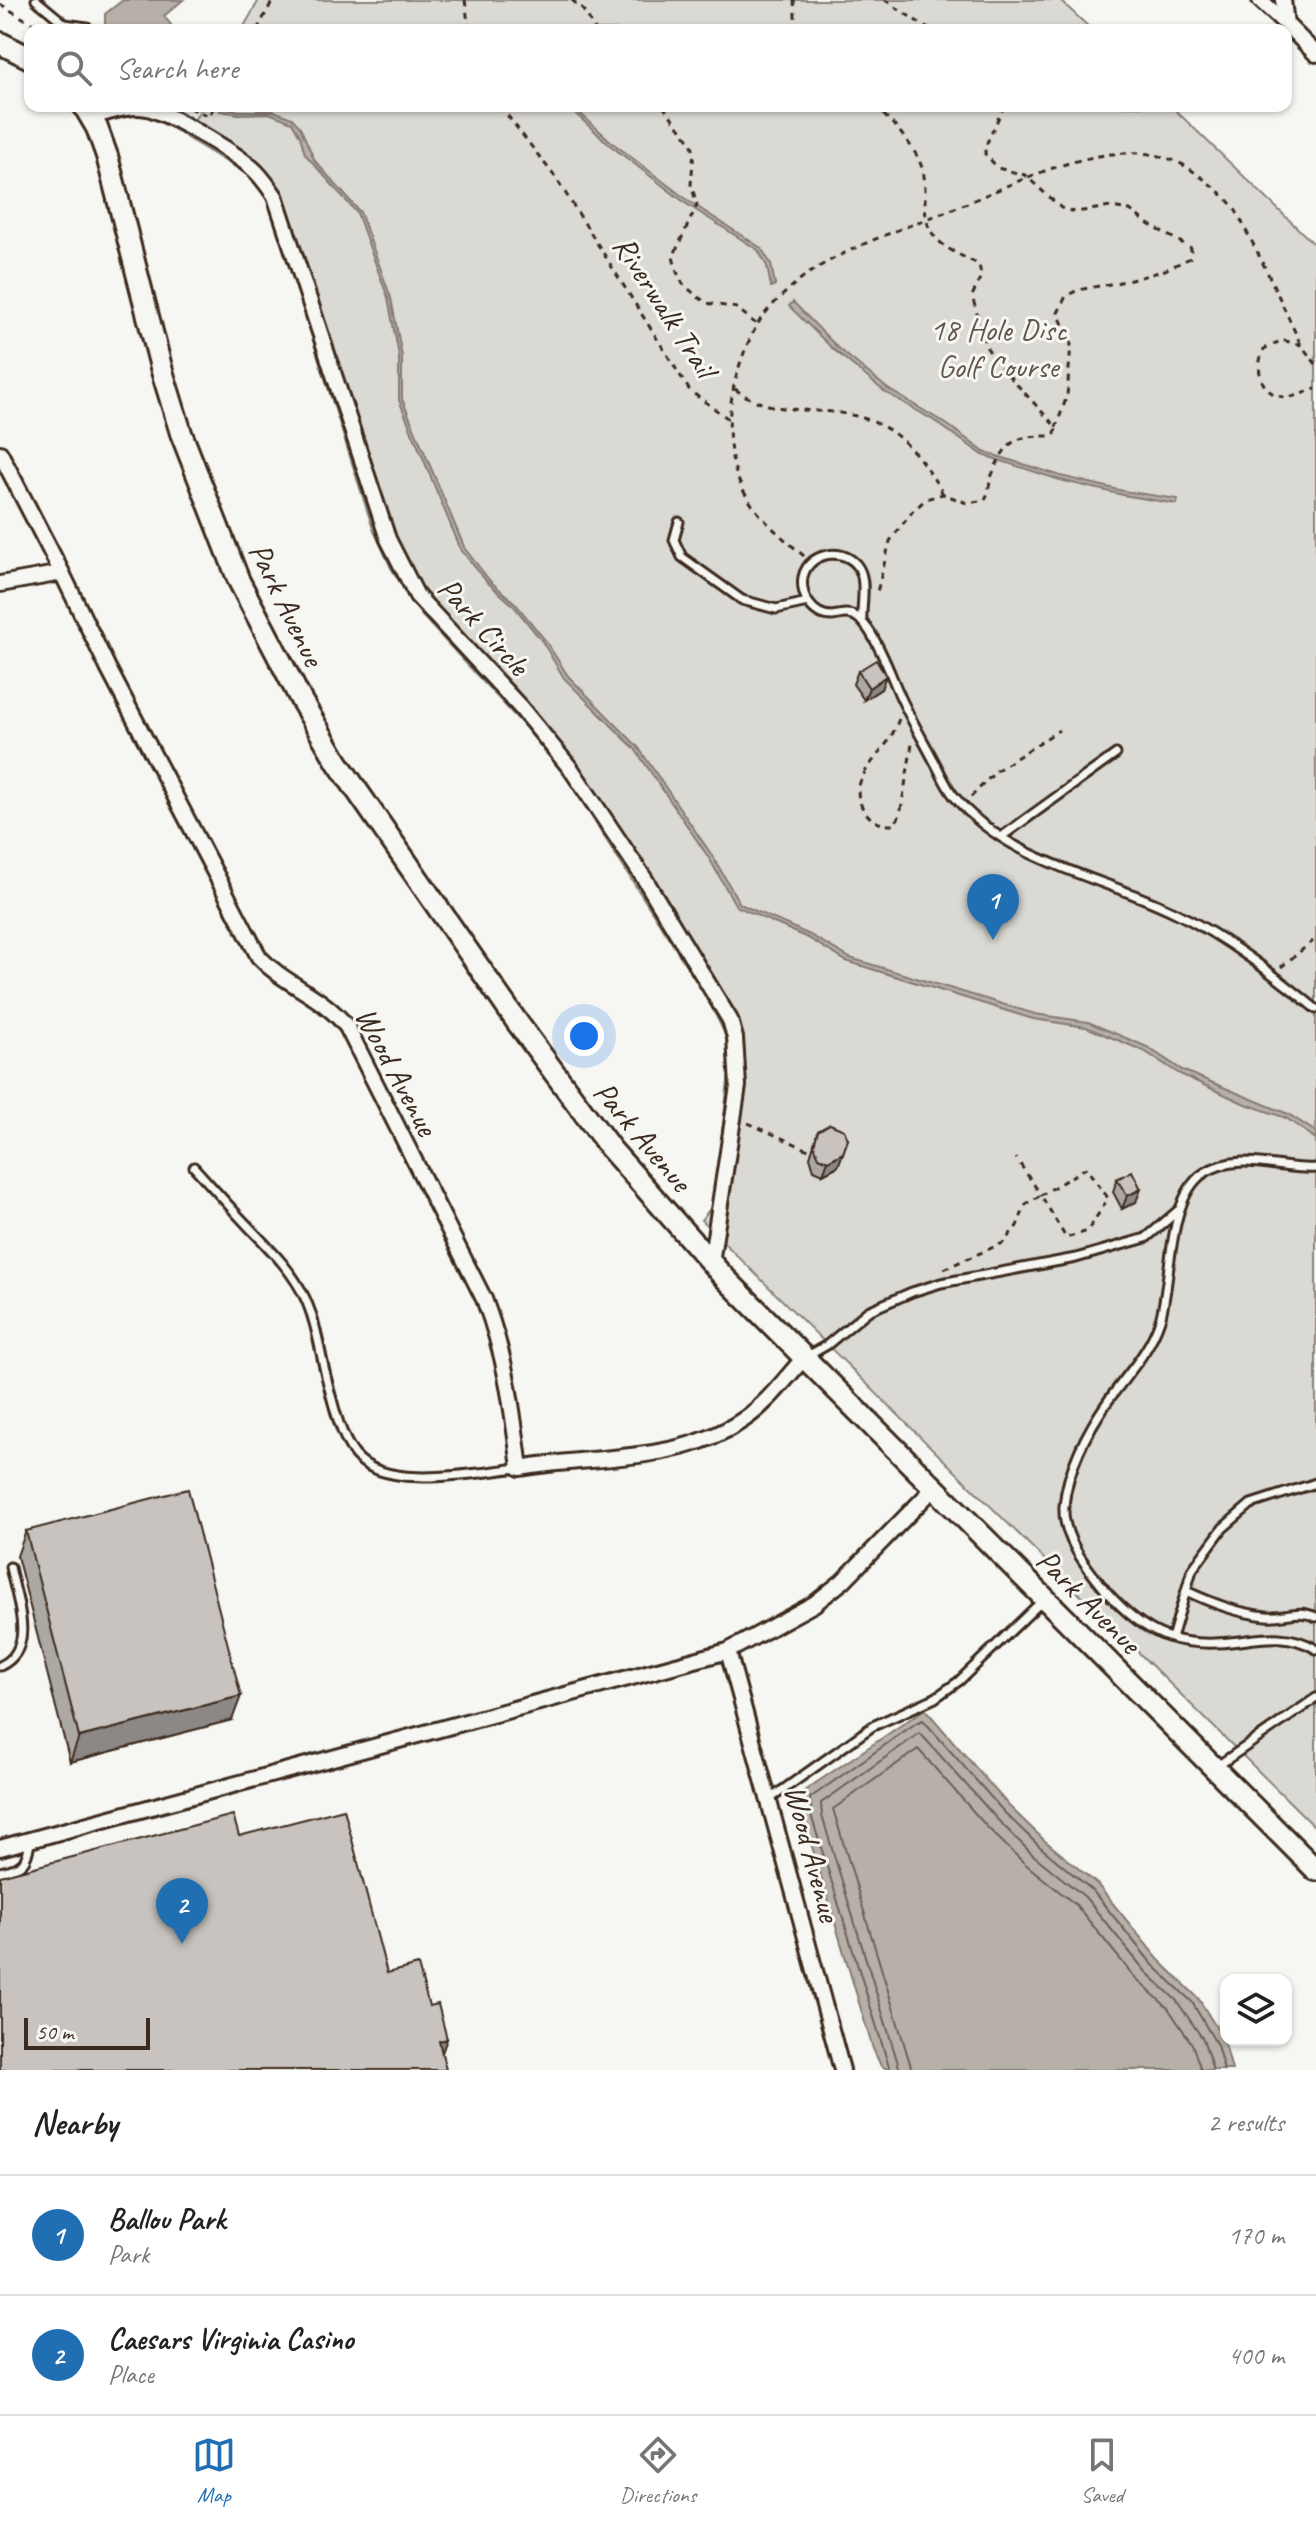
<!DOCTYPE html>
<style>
:root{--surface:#fff;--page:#f6f6f6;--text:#222;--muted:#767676;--line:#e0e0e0;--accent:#1f6fb2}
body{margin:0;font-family:Caveat,sans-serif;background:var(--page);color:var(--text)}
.controls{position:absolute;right:24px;bottom:24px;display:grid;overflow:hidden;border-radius:16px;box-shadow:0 2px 6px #0004}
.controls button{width:72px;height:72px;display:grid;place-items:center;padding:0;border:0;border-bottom:2px solid var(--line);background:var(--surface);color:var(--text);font:40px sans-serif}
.scale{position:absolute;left:24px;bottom:20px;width:126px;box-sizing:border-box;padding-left:8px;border:4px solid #3b2a1e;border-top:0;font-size:22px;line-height:28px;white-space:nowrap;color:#3b2a1e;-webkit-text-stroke:6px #f6f6f2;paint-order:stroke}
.you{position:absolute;left:584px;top:1036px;width:28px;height:28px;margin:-20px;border:6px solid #fff;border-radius:50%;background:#1a73e8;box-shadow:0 0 0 12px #1a73e833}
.badge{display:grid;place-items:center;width:52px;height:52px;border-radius:50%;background:var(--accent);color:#fff;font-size:26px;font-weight:700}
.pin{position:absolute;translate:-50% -66px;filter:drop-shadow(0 2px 4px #0008)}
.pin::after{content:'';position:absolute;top:42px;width:28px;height:24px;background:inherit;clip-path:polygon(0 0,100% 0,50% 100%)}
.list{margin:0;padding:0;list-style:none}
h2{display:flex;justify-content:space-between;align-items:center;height:104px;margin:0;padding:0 32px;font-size:34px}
h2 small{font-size:26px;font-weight:400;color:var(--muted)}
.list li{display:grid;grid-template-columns:52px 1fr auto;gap:24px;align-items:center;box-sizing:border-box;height:120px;padding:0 32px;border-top:2px solid var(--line)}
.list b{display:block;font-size:30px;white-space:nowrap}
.list p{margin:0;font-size:26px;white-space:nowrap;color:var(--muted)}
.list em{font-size:26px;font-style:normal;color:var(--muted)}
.icon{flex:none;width:44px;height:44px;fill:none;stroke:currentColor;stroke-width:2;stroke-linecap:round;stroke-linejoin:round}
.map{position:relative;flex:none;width:1316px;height:2070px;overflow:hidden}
.search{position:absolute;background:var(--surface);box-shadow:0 2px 6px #0004;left:24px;right:24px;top:24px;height:88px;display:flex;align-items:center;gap:20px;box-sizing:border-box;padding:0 28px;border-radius:16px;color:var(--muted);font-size:30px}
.sheet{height:344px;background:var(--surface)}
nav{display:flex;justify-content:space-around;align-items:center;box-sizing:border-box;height:112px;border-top:2px solid var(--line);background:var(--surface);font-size:22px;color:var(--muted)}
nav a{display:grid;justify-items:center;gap:4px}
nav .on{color:var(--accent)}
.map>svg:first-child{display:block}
</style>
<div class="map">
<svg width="1316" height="2070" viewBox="0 0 1316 2070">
<rect width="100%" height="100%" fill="#f6f6f2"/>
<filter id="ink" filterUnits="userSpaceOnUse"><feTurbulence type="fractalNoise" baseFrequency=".0125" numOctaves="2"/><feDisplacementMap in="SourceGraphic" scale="16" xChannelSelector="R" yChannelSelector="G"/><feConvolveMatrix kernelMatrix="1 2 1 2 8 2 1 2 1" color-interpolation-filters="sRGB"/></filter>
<g filter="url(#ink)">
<path fill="#dad9d3" stroke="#8a8278" stroke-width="2" d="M259,0H1060L1092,30H242Z
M202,106H1171L1316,246V1828L701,1220L714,1204L730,1063L727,1038L707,998L566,777L524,726L421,615L391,568L373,529L268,199L248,175L185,137Z"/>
<path fill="#b6b0a9" stroke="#857a71" stroke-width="2" d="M123,0H183L164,16L175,30H105V14Z
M567,106H572L614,144L690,202L761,248L771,264L775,285L771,287L767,266L758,250L688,205L611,146Z
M222,107L239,111H274L292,118L300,127L315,161L360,212L391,298L402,356V399L465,549L490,581L515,603L545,640L568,676L638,747L713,857L740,904L810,935L850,958L1035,1014L1088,1022L1147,1047L1182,1070L1288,1114L1316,1132V1139L1286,1118L1243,1103L1180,1074L1144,1051L1086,1027L1033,1019L846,961L808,938L736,906L709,858L635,749L564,678L542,641L513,605L487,582L461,550L399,400V356L388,298L357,213L305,154L300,136L292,122L269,113L239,114L220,111Z
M793,302L838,348L888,389L948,425L984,452L1061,476L1123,491L1178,499L1177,504L1123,495L1060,480L983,455L933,420L885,392L833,349L789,306Z
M925,1709L1009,1806L1044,1840L1097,1884L1158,1959L1198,1998L1224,2040L1232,2070H889L881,2066L873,2049L804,1820L801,1793Z"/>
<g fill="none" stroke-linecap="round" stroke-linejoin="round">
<path stroke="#6c6056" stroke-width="2" d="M890,2070L812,1818L810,1798L916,1723L923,1720L1004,1812L1039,1846L1092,1890L1153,1965L1192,2002L1217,2045L1224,2070
M900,2070L822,1816L821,1803L920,1733L997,1819L1032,1854L1085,1897L1146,1972L1176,2000L1203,2039L1213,2070
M912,2070L833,1809L918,1749L988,1828L1024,1863L1076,1905L1137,1980L1168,2008L1192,2044L1201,2070"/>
<defs>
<path id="service" d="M36,0L65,24L87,27L88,30
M679,522L674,540L682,557L742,600L776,609L808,602
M862,622C861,607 866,587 861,573C852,546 809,549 803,577C800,595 812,616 832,616C841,615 846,612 855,616C861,619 864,624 868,629C881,648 888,668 897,689C907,713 921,736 933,759C940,771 945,785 954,796C1008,863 1102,876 1176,913C1226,937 1273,974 1316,1009
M1001,837L1116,754
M194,1167C212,1187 230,1207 248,1226C269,1248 292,1270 305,1298C317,1324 320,1353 327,1380C333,1403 340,1436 355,1455C386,1492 477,1472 520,1468
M1316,1168C1280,1171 1240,1150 1204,1173C1167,1197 1172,1281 1160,1320C1149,1353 1127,1374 1108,1401C1087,1431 1067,1470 1064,1506C1062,1538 1087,1568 1106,1591C1147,1637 1179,1649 1240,1641C1268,1637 1291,1634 1316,1649
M806,1357L827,1345L868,1311L912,1292L941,1283L1076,1258L1146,1238L1180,1209
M1186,1591C1212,1603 1237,1613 1266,1616C1285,1618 1297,1608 1316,1617
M1172,1638L1192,1570L1223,1528L1251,1504L1316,1483
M0,1666C38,1649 16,1598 10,1567
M1216,1767L1316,1698
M770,1799L873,1726L935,1698L959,1681L1043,1600
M0,1872C25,1866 25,1865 31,1840"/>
<path id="minor" d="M1260,0L1286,24
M1283,0L1286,24L1316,54
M90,117C107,113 130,104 147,108C169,113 232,151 251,167C261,175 268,186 275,196L388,539L417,596L521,708L571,769L644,878L730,1020L735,1038L738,1086L711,1263
M0,453L62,573L0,584
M62,573L108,668L259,957C286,986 321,994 347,1027L484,1299C506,1356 512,1407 520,1468C594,1455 678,1464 743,1420C767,1404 785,1379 804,1358
M728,1651L842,2070
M0,1848L728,1651L814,1604L843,1581L934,1488"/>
<path id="secondary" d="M0,43L30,58
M84,106L97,128L107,156L162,371L181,433L239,581L301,700L338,763L517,1022L610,1148L722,1275L1316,1870"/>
</defs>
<use href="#service" stroke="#3b2a1e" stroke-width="13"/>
<use href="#minor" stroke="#3b2a1e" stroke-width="20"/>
<use href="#secondary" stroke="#3b2a1e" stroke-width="26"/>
<path stroke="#3b2a1e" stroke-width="3" stroke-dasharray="6 6" stroke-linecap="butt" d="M465,0L469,30
M572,0L583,10L595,30
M794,0L796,30
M885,0L930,30
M0,4L43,30
M257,30L273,0
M500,106L556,178L690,391L730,420
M663,106L691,142L694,151L691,184L697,205L673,257L677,272L683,284L698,297L707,303L737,308L757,325
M875,106C893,124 916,146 923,171C927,187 923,205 927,221C933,245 958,254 978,264C984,275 977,285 972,296L987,348L998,364L1056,427L1055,434L1051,436C1015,436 1007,439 992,475C989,483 989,492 985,500L967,503L943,494L926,499L912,512L890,541L876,596
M1004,106L985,147V154L998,168L1025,175L1061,208L1075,212L1111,207L1130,210L1148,224L1191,248L1190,258L1165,270L1131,280L1078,290L1066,296L1058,313L1071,343L1067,396L1056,427
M190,108L209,116L214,106
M1316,364L1301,345L1282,340L1264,349C1253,370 1262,399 1290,397C1299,396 1307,391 1316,389
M735,389C760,408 786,409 817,411C883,413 911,439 943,494
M804,556C782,537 757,517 743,490C717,439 731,369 759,322C766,309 794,284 806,275C851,245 905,228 955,208C1020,182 1123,125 1190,169C1203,178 1221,192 1231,204C1239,213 1243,226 1249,236C1268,272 1284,308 1301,345
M899,719C895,729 891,738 884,747C869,767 846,787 866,813C874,823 882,825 894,825L900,815L912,744
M971,797L996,771L1059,730
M1281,967L1313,941
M748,1123L811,1151
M944,1269L1003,1243L1017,1226L1026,1204L1041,1195L1066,1238L1088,1231L1108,1198L1086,1168L1041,1195L1016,1158"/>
<use href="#service" stroke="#f6f6f2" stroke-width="7"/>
<use href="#minor" stroke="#f6f6f2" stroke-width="14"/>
<use href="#secondary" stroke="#f6f6f2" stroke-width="20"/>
</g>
<path fill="#aca8a3" stroke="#3b2a1e" stroke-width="2" d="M858,671L881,689L864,700L853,684Z
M818,1131L848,1139L838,1166L823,1174L814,1170L810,1157Z
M1117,1179L1136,1202L1122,1209L1113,1192Z
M26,1531L232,1720L70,1762L17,1556Z"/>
<path fill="#8c8885" stroke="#3b2a1e" stroke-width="2" d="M886,676L881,689L864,700L869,688Z
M843,1153L838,1166L823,1174L828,1161Z
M1141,1189L1136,1202L1122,1209L1127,1196Z
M241,1696L232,1720L70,1762L79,1737Z
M447,2039L438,2064L439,2041Z"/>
<path fill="#c8c3be" stroke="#3b2a1e" stroke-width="2" d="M876,660L886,676L869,688L858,671Z
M830,1124L844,1130L848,1139L843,1153L828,1161L819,1157L814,1145L818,1131Z
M1132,1171L1141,1189L1127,1196L1117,1179Z
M188,1489L241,1696L79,1737L26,1531Z
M344,1809L387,1973L418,1965L429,2006L438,2004L447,2039L439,2041L446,2070H0V1876L233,1815L239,1836Z"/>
</g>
<g text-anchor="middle" stroke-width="6" stroke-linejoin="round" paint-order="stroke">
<g font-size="32" fill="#3b2a1e" stroke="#f6f6f2">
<text transform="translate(665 306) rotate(57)" y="11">Riverwalk Trail</text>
<text transform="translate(287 604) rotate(64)" y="11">Park Avenue</text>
<text transform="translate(484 626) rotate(48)" y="11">Park Circle</text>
<text transform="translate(397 1071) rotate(62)" y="11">Wood Avenue</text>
<text transform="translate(643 1136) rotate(50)" y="11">Park Avenue</text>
<text transform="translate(1089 1601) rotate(45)" y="11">Park Avenue</text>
<text transform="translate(813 1853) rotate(75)" y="11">Wood Avenue</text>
</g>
<g font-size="32" fill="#63564b" stroke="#f6f6f2">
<text x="998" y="340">18 Hole Disc<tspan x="998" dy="37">Golf Course</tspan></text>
</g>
</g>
</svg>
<div class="controls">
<button><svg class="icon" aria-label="layers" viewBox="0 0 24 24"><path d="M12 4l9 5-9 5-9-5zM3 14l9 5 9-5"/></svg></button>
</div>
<div class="scale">50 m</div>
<div class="you"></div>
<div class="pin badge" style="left:993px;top:940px">1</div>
<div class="pin badge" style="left:182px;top:1944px">2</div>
<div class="search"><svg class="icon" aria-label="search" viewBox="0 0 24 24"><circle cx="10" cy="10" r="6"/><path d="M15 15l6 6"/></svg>Search here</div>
</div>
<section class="sheet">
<h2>Nearby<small>2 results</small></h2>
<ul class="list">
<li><span class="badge">1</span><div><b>Ballou Park</b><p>Park</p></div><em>170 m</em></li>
<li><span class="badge">2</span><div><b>Caesars Virginia Casino</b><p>Place</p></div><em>400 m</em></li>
</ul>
</section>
<nav>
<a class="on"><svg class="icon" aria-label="map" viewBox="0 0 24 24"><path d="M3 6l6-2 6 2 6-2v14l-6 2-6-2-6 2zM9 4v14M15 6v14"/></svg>Map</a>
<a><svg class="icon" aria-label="directions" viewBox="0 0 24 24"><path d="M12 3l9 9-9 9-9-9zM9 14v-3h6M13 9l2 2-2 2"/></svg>Directions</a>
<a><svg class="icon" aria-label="saved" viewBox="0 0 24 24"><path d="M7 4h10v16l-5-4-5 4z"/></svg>Saved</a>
</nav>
